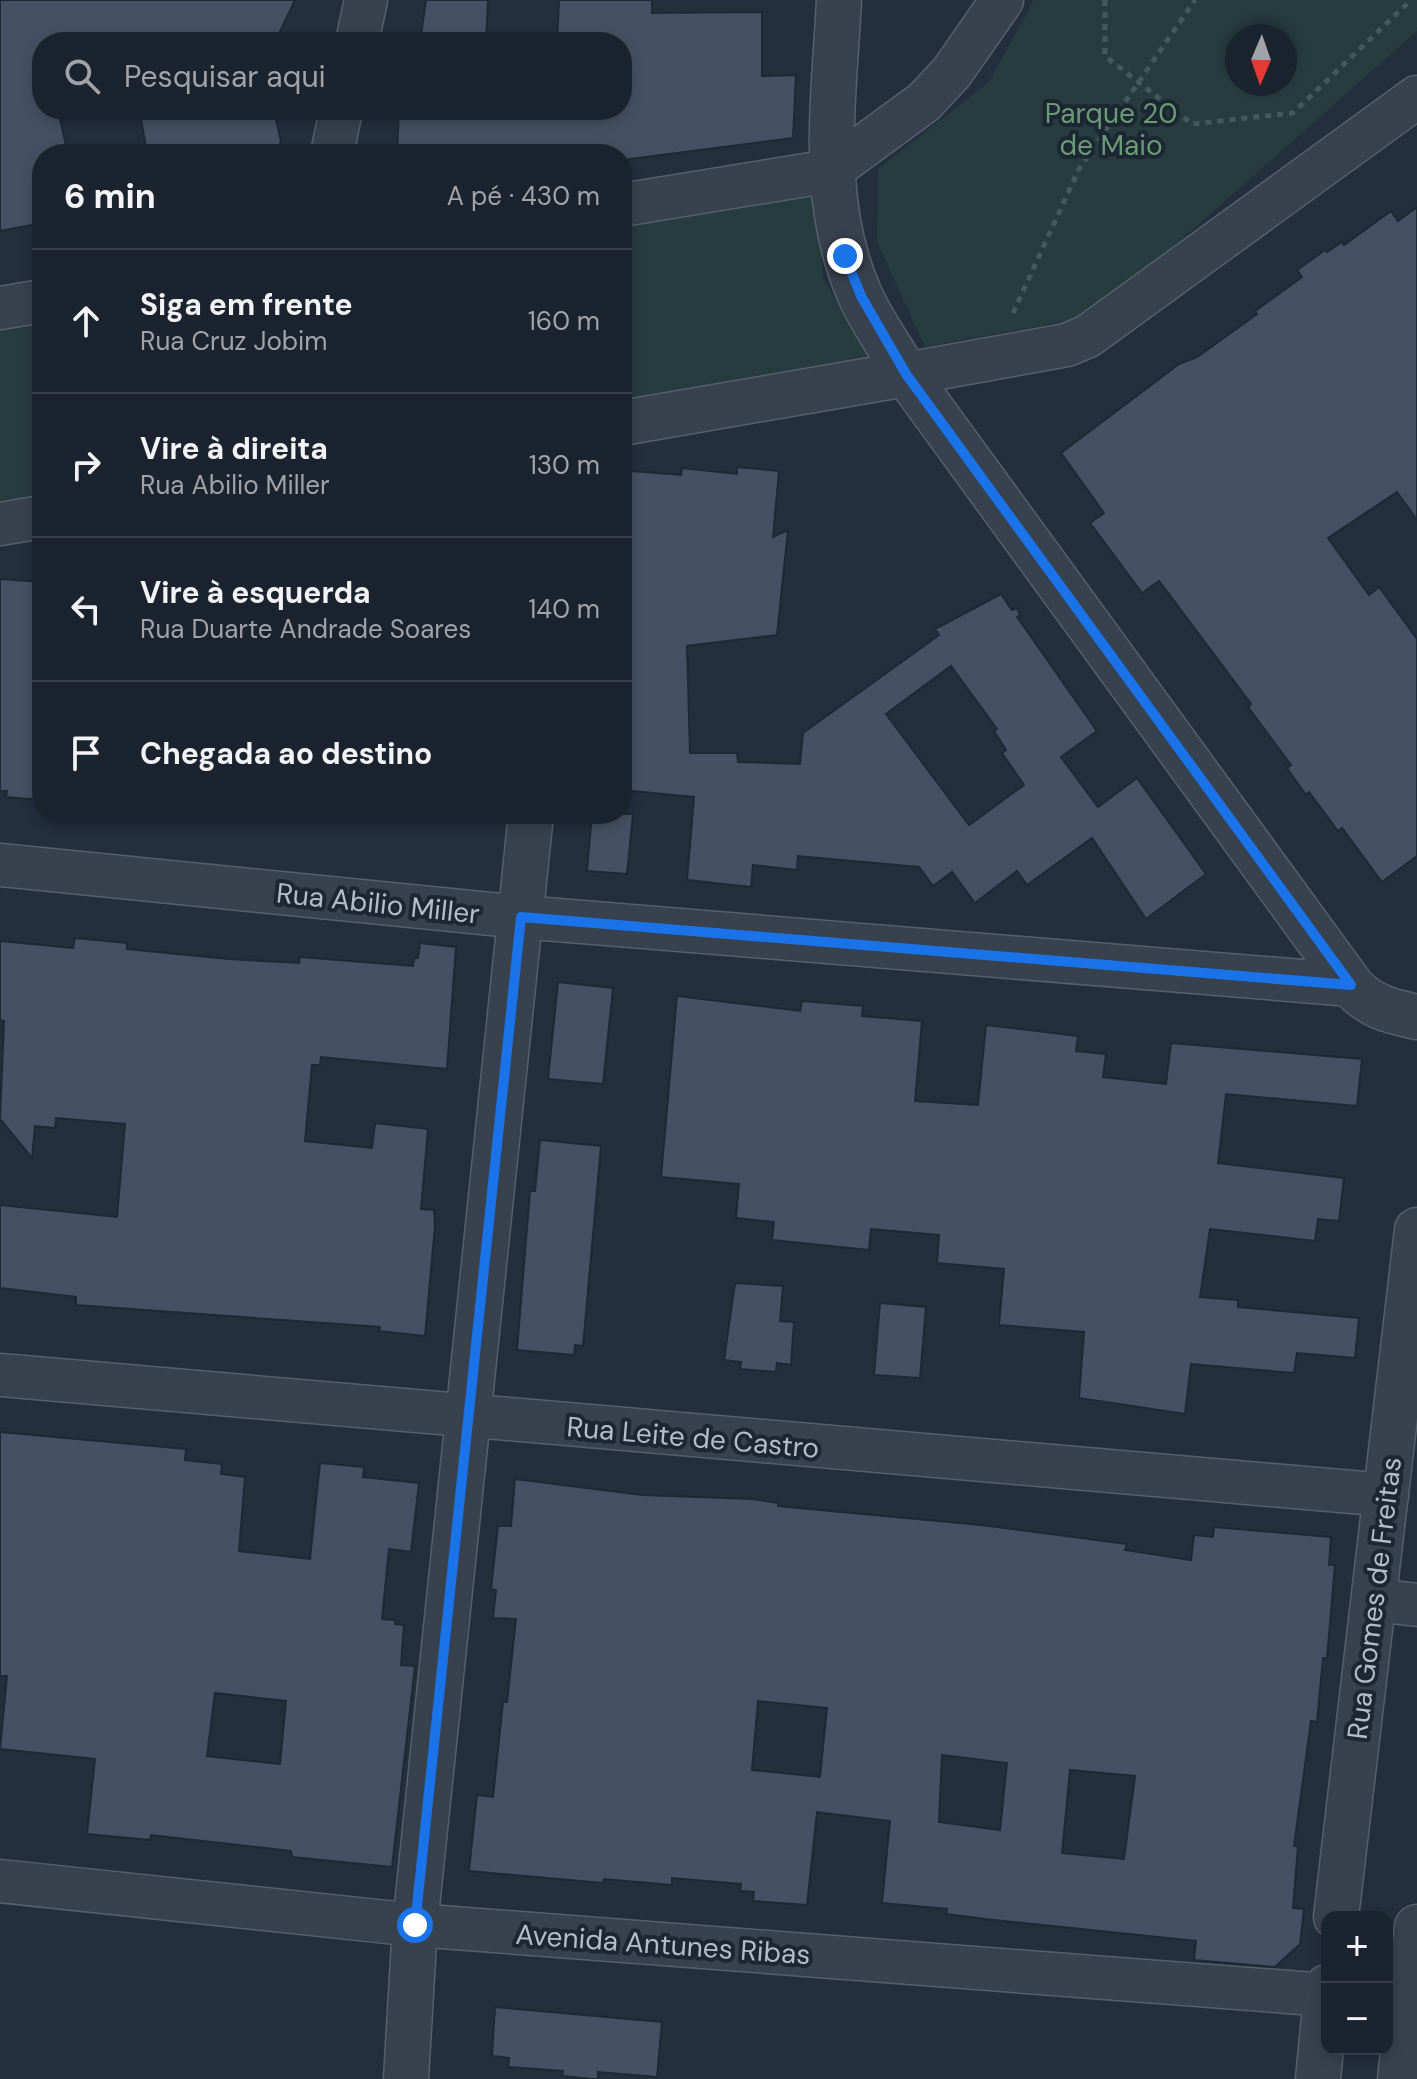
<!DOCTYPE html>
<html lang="pt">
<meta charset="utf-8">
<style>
:root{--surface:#1b232e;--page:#242b36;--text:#f1f3f6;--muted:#a0a4aa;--line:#39404a}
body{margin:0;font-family:"DM Sans",sans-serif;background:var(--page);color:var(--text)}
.controls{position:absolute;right:24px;bottom:24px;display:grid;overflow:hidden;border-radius:16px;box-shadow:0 4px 12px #0003}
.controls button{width:72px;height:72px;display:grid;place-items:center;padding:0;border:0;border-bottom:2px solid var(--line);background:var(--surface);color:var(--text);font:40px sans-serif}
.compass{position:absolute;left:1225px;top:24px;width:72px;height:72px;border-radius:50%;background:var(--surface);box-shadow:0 4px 12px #0003;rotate:182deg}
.stop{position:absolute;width:24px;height:24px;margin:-18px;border:6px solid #1a73e8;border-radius:50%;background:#fff}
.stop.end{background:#1a73e8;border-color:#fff;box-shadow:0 2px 8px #0008}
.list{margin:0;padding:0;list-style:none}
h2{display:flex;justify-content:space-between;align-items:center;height:104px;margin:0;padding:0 32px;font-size:34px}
h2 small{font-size:26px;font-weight:400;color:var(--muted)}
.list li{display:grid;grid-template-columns:52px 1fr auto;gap:24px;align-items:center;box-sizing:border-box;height:144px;padding:0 32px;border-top:2px solid var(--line)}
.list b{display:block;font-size:30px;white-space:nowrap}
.list p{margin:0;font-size:26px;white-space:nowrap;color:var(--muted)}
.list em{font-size:26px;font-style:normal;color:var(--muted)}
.icon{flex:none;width:44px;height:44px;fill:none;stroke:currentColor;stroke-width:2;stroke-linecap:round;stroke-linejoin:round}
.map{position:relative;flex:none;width:1417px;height:2079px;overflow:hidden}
.search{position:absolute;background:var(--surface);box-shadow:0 4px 12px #0003;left:32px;top:32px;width:600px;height:88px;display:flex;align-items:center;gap:20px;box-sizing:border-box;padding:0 28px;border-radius:32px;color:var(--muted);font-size:30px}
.panel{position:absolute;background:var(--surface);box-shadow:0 4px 12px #0003;left:32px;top:144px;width:600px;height:680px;border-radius:32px}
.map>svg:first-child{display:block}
</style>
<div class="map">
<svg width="1417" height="2079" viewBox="0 0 1417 2079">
<rect width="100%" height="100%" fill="#242f3e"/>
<path fill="#263c3f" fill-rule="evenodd" d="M1034,0H1417V31L1095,316L925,347L877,242L878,169L989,82ZM1237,36H1285V84H1237Z
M817,187L823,277L878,373L622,412V220Z
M42,317V500L0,506V324Z"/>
<path fill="#455162" stroke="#1f2835" stroke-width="2" fill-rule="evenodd" d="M0,0H295L275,42H42V110H58L68,154H42V223L0,231Z
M426,0H488L486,42H420Z
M559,0H652V13L762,12V76L796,75L793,138L622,160V154H397L399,110H622V42H557Z
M147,110H274L281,142L272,154H147L141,119L148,118Z
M1417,207V520L1397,492L1328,538L1369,595L1379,587L1417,639V856L1382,882L1342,828L1338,831L1309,792L1306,795L1287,768L1291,765L1248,707L1251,704L1159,581L1142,593L1090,523L1104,513L1061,453L1179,364L1197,357L1257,314L1255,311L1302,277L1297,270L1325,250L1327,252L1342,242L1344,245L1391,211L1398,221Z
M737,467L779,471L773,537L788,530L777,635L687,646L690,753H737L738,762L800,764L803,733L939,635L935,629L1001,594L1012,610L1017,608L1020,615L1017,617L1097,731L1061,757L1098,807L1137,778L1206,874L1146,919L1092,838L1027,885L1017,871L975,903L952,872L933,886L919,867L798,856L797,870L753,865L751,887L687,880L694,797L622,790V487L629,488L631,471L681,475L682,468L737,474ZM951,666L997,729L994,731L1006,750L1002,753L1024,785L969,825L886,714Z
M0,579L42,582V800L6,797L7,791H0Z
M592,814H633L627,874L587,871Z
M75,938L127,943V949L229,959L299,963L300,957L413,966L414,958H418L420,943L456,947L447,1069L321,1057L320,1065H312L305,1141L372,1148L375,1123L428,1129L421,1209L434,1210L435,1226L425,1336L379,1331L380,1327L76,1305V1297L0,1288V1205L117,1217L125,1124L56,1118L55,1128L35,1126L32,1158L0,1119L4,1021L0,1020V941L73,948Z
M558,982L613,988L603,1084L548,1079Z
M677,996L800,1011L802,1001L863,1006L862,1016L922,1021L915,1101L978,1105L986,1025L1078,1036L1076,1051L1106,1054L1103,1077L1166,1084L1171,1043L1362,1059L1357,1106L1226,1094L1218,1163L1344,1178L1339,1221L1318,1219L1315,1241L1210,1229L1200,1297L1238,1300V1307L1359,1318L1355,1358L1297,1353L1294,1373L1191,1364L1185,1414L1079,1398L1084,1332L999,1325L1004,1269L937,1263L939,1235L871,1229L869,1250L772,1240L774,1222L736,1218L739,1184L661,1177Z
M540,1140L601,1146L583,1346L575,1345L574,1355L517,1350L530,1191H535Z
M735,1283L783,1286L780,1321L794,1322L791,1365L777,1363L776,1372L740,1369L741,1362L724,1360Z
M880,1303L926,1307L920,1378L874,1375Z
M0,1432L186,1449L185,1460L222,1464L221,1474L245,1477L239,1551L310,1559L320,1463L364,1467L363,1477L419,1483L411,1552L389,1549L382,1619L395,1620V1624L404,1625L401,1665L415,1666L392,1867L292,1857L291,1851L151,1835L150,1840L87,1834L95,1759L0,1749L7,1676H0ZM215,1693L286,1701L280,1764L207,1756Z
M515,1479L642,1495L752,1499L778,1503V1506L981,1525L1127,1544L1125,1550L1191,1560L1194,1535L1213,1537L1214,1527L1331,1537L1329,1565H1335L1327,1658H1323L1317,1722L1311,1721L1294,1846H1298L1293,1908L1304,1909L1300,1944L1275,1967L1194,1960L1196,1941L985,1919L946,1914L947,1909L882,1903L890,1821L817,1812L807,1905L753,1901L754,1892L740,1891L741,1884L672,1878V1885L604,1879L603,1883L469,1871L477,1795L493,1797L503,1702H507L516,1619L493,1618L496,1590L491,1589L498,1526H511ZM758,1701L827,1708L820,1777L752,1770ZM942,1755L1007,1763L1000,1830L939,1822ZM1070,1770L1135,1776L1124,1859L1062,1853Z
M495,2007L662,2022L657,2077L598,2072V2079H593L562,2076L563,2071L508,2067L509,2058L492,2056Z"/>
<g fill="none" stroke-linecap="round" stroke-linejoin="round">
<defs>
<path id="minor" d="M357,42L366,0
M332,154L341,110
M622,205L830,171L924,102L952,72L1002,0
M0,308L42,301
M906,374L1067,345L1088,336L1417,97
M0,524L42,517
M0,865L521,917L1351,985
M0,1375L1387,1495
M1374,1600L1417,1605
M0,1881L415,1925L1327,1995"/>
<path id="tertiary" d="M839,0C834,99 818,201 860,295C872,322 891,348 906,374L1351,985C1370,1007 1390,1011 1417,1017
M622,423L906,374
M1336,1917L1417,1230
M406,2079L415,1925L531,814
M1318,2079L1327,1987
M1400,2079L1417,1927"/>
</defs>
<use href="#minor" stroke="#565f6c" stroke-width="45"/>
<use href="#tertiary" stroke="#565f6c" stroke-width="47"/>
<path stroke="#44595c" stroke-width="5" stroke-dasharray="6 6" stroke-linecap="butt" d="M1105,0V56L1192,124L1293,113L1411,0
M1013,313L1079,169L1195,0"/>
<use href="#minor" stroke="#38414e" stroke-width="42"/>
<use href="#tertiary" stroke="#38414e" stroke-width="44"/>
</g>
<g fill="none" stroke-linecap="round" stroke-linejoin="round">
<path stroke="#1a73e8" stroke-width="10" d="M415,1925L521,917L1351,985L906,374L861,296L845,256"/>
</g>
<g text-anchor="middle" stroke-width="8" stroke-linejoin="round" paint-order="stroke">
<g font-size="28" fill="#6b9a76" stroke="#1d2633">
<text x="1111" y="123">Parque 20<tspan x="1111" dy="32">de Maio</tspan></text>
</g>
<g font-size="28" fill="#b4bcc9" stroke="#1d2633">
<text transform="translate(378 903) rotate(6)" y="10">Rua Abilio Miller</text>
<text transform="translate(693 1437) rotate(5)" y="10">Rua Leite de Castro</text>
<text transform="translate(1374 1598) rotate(-83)" y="10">Rua Gomes de Freitas</text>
<text transform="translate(663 1944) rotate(4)" y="10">Avenida Antunes Ribas</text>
</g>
</g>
</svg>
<div class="controls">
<button>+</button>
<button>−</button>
</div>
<svg class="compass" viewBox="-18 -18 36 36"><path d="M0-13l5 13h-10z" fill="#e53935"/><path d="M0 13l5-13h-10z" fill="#a0a4aa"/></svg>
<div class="stop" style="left:415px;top:1925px"></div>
<div class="stop end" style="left:845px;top:256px"></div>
<div class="search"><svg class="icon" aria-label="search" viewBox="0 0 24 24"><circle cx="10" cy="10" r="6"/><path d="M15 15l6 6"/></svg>Pesquisar aqui</div>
<section class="panel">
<h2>6 min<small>A pé · 430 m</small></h2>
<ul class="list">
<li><svg class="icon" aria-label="ahead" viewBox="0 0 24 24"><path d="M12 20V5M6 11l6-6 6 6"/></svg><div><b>Siga em frente</b><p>Rua Cruz Jobim</p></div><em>160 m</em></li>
<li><svg class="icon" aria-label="right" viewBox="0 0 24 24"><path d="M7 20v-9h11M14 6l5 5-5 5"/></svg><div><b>Vire à direita</b><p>Rua Abilio Miller</p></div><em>130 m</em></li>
<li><svg class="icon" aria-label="left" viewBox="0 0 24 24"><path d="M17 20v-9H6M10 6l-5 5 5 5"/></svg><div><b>Vire à esquerda</b><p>Rua Duarte Andrade Soares</p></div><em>140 m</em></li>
<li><svg class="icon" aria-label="arrive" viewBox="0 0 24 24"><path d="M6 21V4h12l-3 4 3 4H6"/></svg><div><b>Chegada ao destino</b></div></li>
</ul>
</section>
</div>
